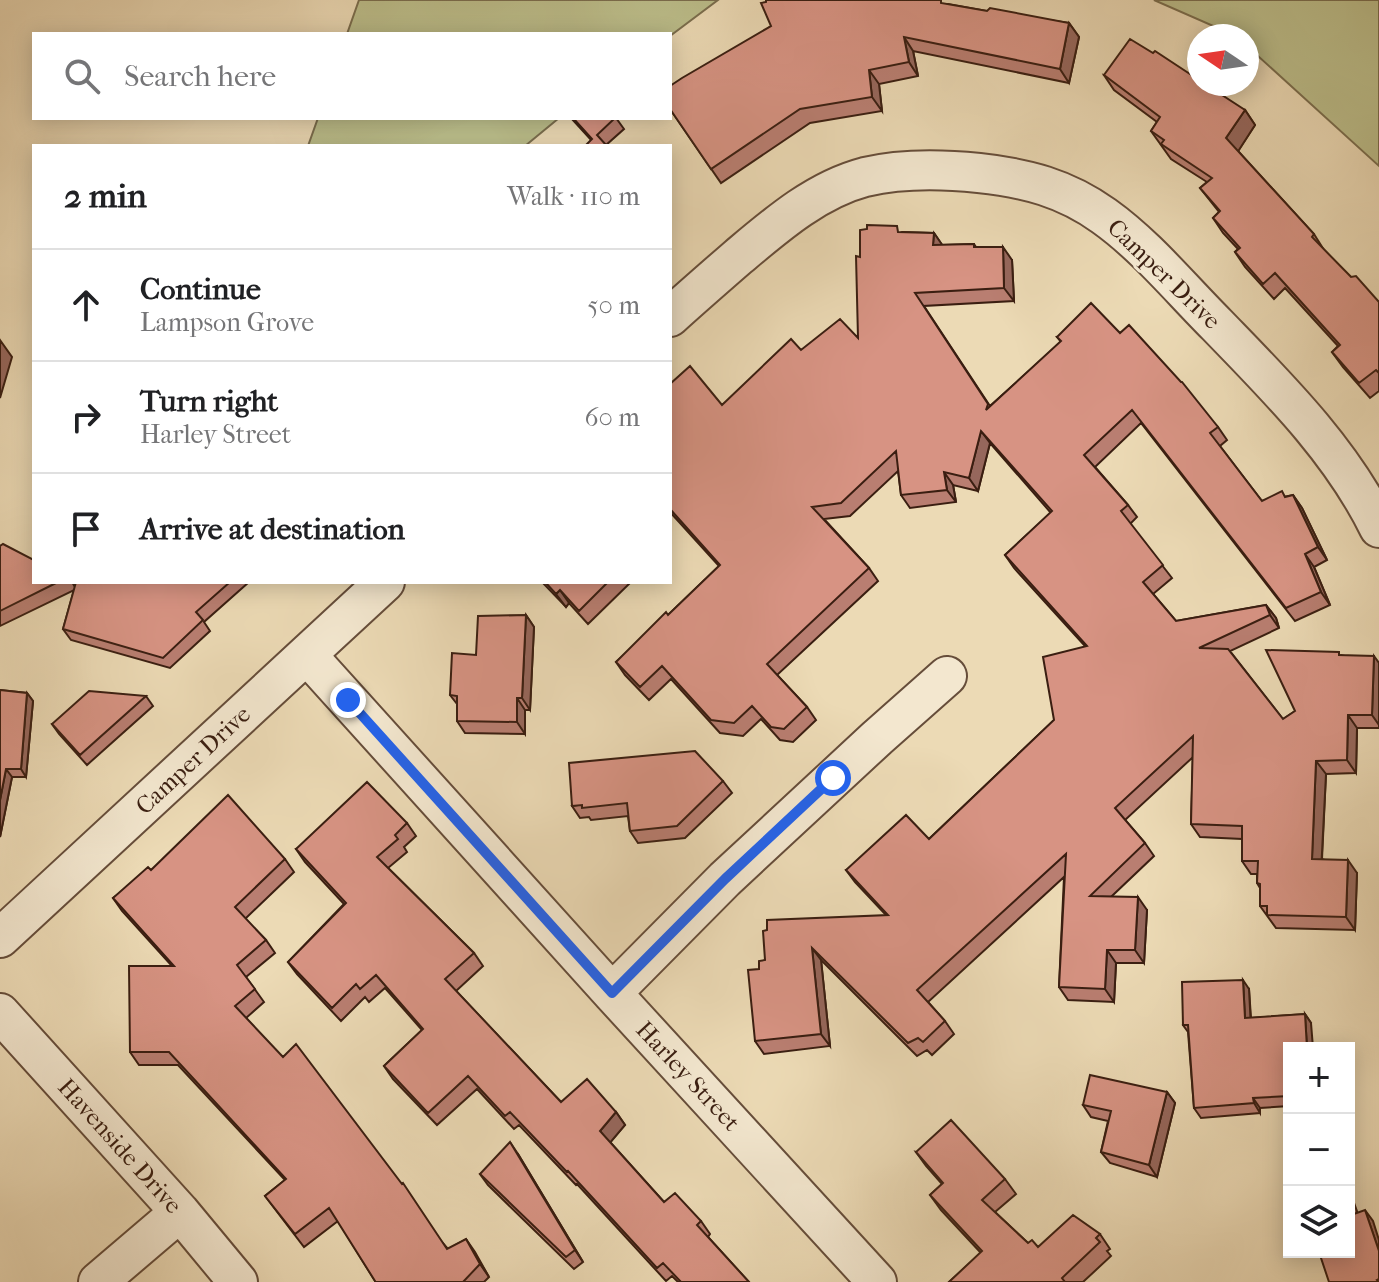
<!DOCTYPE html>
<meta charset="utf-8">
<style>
:root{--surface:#fff;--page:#f6f6f6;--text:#202124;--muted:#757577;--line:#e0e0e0}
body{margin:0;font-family:"IM FELL French Canon",serif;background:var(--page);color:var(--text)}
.controls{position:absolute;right:24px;bottom:24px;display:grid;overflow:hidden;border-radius:0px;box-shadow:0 4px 20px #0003}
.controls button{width:72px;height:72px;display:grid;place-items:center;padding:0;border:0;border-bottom:2px solid var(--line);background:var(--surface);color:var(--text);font:40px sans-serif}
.compass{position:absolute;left:1187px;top:24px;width:72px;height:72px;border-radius:50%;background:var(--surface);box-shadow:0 4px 20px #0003;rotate:283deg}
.stop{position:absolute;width:24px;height:24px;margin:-18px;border:6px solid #2563eb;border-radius:50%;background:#fff}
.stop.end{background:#2563eb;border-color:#fff;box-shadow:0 2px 8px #0008}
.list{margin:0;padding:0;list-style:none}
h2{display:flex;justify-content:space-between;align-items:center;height:104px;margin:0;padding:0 32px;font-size:34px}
h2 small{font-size:26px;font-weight:400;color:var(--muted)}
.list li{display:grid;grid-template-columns:52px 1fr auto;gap:24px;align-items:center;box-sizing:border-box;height:112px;padding:0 32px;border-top:2px solid var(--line)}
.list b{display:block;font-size:30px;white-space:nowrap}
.list p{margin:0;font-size:26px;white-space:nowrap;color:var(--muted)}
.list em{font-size:26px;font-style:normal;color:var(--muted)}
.icon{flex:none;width:44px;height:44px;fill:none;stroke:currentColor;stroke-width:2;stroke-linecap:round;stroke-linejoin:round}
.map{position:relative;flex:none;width:1379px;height:1282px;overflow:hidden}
.search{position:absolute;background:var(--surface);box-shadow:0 4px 20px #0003;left:32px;top:32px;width:640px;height:88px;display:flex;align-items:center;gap:20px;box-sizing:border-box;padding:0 28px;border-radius:0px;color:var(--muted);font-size:30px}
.panel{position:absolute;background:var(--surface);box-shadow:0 4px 20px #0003;left:32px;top:144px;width:640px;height:440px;border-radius:0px}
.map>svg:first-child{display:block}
</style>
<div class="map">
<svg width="1379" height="1282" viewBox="0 0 1379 1282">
<rect width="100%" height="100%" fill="#ecdab5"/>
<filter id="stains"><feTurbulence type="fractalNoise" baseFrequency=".0025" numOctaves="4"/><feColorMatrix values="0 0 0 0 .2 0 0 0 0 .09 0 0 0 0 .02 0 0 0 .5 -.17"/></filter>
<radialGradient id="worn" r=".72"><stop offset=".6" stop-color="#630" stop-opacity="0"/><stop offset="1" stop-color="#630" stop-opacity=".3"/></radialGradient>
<path fill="#bcbe8b" stroke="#7b6e4e" stroke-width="2" d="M359,0H718L670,36V34H347Z
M1154,0H1379V166L1247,46V36H1236Z
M318,118H559L525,146H308Z"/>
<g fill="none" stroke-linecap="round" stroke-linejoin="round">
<defs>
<path id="street" d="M670,317C692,297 715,277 738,257C776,225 816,190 865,177C903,168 941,169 979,173C1026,178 1065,188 1104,216C1146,246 1180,288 1217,325C1277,387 1341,450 1379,528
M307,655L612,993L877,1282
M0,938L385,582
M612,993L725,879L877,738L947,676
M0,1013L180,1212L238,1282
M98,1282L180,1212"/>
</defs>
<use href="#street" stroke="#664d3a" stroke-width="42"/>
<use href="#street" stroke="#f3e7cf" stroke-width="38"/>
</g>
<path fill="#b97e71" stroke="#3a1e11" stroke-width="2" d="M948,4L987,11L1069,23L1079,37L1069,83L913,51L918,76L879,84L882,111L810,123L721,183L670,109L771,26Z
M1104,75L1245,110L1255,125L1238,151L1314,234L1324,250L1351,277L1379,302V391L1370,398L1343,367L1332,352L1338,346L1285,288L1274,299L1245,267L1235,252L1238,249L1223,233L1213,218L1219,212L1200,188L1207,182L1171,159L1151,131L1157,122L1114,90Z
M571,118H616L624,129L606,145L591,140Z
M902,232L934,233L942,245L974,244L976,247L1012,260L1014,301L924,306L990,406L1061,342L1057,337L1120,333L1218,427L1227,440L1220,446L1262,501L1293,495L1302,508L1327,560L1314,567L1330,605L1295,621L1141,423L1095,467L1128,505L1137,517L1130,524L1172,578L1153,594L1176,621L1266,605L1276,618L1279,628L1230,651L1283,719L1295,711L1341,655L1379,663V728H1357L1356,773L1326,774L1322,859L1357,873L1355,930L1276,928L1260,906V888L1257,883V874H1251L1242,861V839L1200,837L1191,824L1193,757L1125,820L1145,843L1154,856L1112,896L1147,910L1144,963H1116L1114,1002L1068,1000L1059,987L1064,877L928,1002L945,1021L954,1034L932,1055L927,1050L917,1056L821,960L830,1046L764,1054L755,1041L759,969L765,960L886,915L855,882L846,870L929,839L1054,720L1085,646L1014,568L1005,555L1051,513L990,443L978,491L953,485L956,502L910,508L901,495L898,471L850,516L824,519L869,568L878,581L777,675L807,707L816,720L793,742L780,740L761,719L743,736L720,733L671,679L649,700L625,675L616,662L668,615L719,566L670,512V384L722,405L801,350L858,338L860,257Z
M0,546L34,582H72L75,587L76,582H249L204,622L210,631L170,668L71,640L63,629L74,590L0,626Z
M542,582H631L588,624L569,603L566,607Z
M526,615L534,627L530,710H525V734L465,733L457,721V704L450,695L476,655Z
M0,690L27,693L33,701L26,777H12L0,837Z
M146,696L153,706L87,765L59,734L52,724Z
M723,781L732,793L685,838L638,843L630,831L628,816L591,820L589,817L580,818L572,806Z
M407,823L416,836L404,847L407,852L388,868L474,953L483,966L456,991L561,1102L616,1112L625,1125L610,1142L664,1202L701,1221L710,1234L708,1237L749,1282H678L672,1276L666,1281L577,1184L576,1185L519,1125L514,1129L477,1089L437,1125L393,1079L384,1066L422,1030L385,988L369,1002L365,997L341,1021L297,974L288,962L344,904L305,862L296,849Z
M285,859L294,872L245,919L266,940L275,953L246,977L264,1002L246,1018L448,1249L466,1239L489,1277L484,1282H375V1281L338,1221L304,1247L265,1196L285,1180L178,1065H139L130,1052L172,966L122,911L113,898L151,870Z
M1249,989L1251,1018L1305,1014L1311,1023L1289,1048V1106L1260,1108V1113L1201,1118L1194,1108L1188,1032L1183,1025Z
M1167,1092L1175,1103L1157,1177L1110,1163L1101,1152L1108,1121L1091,1117L1083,1105Z
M916,1152L1005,1179L1016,1194L995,1212L1028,1243L1038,1247L1100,1234L1110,1249L1107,1251L1111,1256L1083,1282H949L981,1253L941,1210L930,1195L942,1184L926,1166Z
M518,1154L583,1262L574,1269L488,1185L480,1174Z"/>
<path fill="#96675c" stroke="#3a1e11" stroke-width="2" d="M1069,23L1079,37L1069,83L1060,69Z
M904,37L913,51L918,76L909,62Z
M869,70L879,84L882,111L872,97Z
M1245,110L1255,125L1237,153L1226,138Z
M934,233L943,246L933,245Z
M1003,247L1012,260L1014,301L1004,288Z
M0,340L12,357L0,398Z
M981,431L990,443L978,491L969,478Z
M944,472L953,485L956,502L947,490Z
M1293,495L1302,508L1327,560L1318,547Z
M1305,554L1314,567L1330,605L1321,592Z
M560,590L569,603L566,607L556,594Z
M1266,605L1276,618L1279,628L1270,615Z
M526,615L534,627L530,710L522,698Z
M1374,656L1379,663V725L1372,715Z
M27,693L33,701L26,777L21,769Z
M517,698L525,710V734L517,722Z
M1348,715L1357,728L1356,773L1347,760Z
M1316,761L1326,774L1321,872L1312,859Z
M6,769L12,777L0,837V800Z
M1348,860L1357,873L1355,930L1346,917Z
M1138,897L1147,910L1144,963L1135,950Z
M812,948L821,960L830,1046L821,1034Z
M1107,950L1116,963L1114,1002L1105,989Z
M1243,980L1249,989L1251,1028L1245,1018Z
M1305,1014L1311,1023L1313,1048H1307Z
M1167,1092L1175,1103L1157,1177L1149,1165Z
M1253,1098L1260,1108V1113L1254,1103Z
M616,1112L625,1125L609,1144L600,1131Z
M510,1142L518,1154L583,1262L575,1250Z
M1349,1189L1362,1225L1354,1214L1349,1199Z
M1365,1210L1373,1221L1379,1240V1251Z
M466,1239L475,1252L489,1277L480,1264Z"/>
<path fill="#d79383" stroke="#3a1e11" stroke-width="2" d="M766,0H941V3L987,11L990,8L1069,23L1060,69L904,37L909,62L869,70L872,97L800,109L711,169L670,109V86L682,78L771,26L761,3L766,2Z
M1130,39L1153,53L1155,51L1199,80V84H1205L1245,110L1226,138L1314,234L1312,237L1351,277L1356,276L1379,302V373L1376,370L1359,383L1332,352L1340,345L1275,273L1263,284L1235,252L1240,248L1213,218L1220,211L1200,188L1212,178L1161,144L1164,140L1151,131L1160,117L1104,75Z
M573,118H615L597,135L607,146H585L592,139Z
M867,225L897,226L898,232L934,233L933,245L974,244V247H1003L1004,288L915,293L988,404L986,410L1061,341L1057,337L1091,303L1120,333L1129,325L1181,382H1182L1218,427L1210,433L1262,501L1282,491L1285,497L1293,495L1318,547L1305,554L1321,592L1286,608L1132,410L1084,455L1128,505L1121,511L1163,565L1143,582L1176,621L1266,605L1270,615L1199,648L1228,649L1283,719L1295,711L1266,650L1339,652V655L1374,656L1372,715H1348L1347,760L1316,761L1312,859L1348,860L1346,917L1267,915V906H1260V884L1257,883L1258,861H1242V826L1191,824L1193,736L1115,808L1145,843L1090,896L1138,897L1135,950H1107L1105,989L1059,987L1066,854L917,990L945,1021L923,1042L918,1038L908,1043L812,948L821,1034L755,1041L748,970L759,969V961L765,960L763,931L767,930V920L888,915L846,870L906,815L929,839L1054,720L1043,657L1087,646L1005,555L1052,511L981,431L969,478L944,472L947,490L901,495L896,451L841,503L812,507L869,568L767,664L807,707L784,729L771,727L752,706L734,723L711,720L662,666L640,687L616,662L666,612L668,615L720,565L670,509V384L690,366L722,405L791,339L801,350L840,319L858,338L856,256L860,257V230L867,229Z
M3,544L34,560V582H58L0,611V546Z
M76,582H230L196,612L203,620L163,658L63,629Z
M545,582H608L579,611L560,590L556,594Z
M526,615L522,698H517V722L457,721V696L450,695L452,653L476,655L478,616Z
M0,690L27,693L21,769H6L0,800Z
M89,691L146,696L80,755L52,724Z
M695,751L723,781L677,826L630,831L627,803L582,808V805L572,806L569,763Z
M367,782L407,823L395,835L398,839L377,857L474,953L445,979L561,1102L587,1079L616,1112L600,1131L664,1202L675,1193L701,1221L697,1225L749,1282H681L663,1263L657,1268L568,1171L567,1172L510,1112L505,1116L468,1076L428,1113L384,1066L423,1029L376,975L360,989L356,984L332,1008L288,962L346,903L296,849Z
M228,795L285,859L235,907L266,940L237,965L255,989L235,1006L283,1057L296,1044L402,1184L403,1183L447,1249L466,1239L480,1264L463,1282H375V1281L329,1208L295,1234L265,1196L286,1179L169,1052H130L129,966H174L113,898L148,867L151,870Z
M1243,980L1245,1018L1305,1014L1307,1048H1289V1096L1253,1098L1254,1103L1194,1108L1188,1025H1183L1182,982Z
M1090,1075L1167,1092L1149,1165L1101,1152L1111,1111L1083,1105Z
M951,1120L1005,1179L982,1200L1028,1243L1032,1240L1038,1247L1073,1215L1100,1234L1096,1238L1100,1242L1062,1278L1065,1282H949L982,1251L930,1195L943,1183L916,1152Z
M510,1142L575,1250L566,1257L480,1174Z
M1349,1199L1354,1214L1365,1210L1379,1251V1279L1377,1280L1379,1282H1329L1319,1252H1349Z"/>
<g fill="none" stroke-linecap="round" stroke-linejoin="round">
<path stroke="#2563eb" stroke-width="10" d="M348,700L612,993L725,879L833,778"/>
</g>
<g text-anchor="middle" stroke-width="6" stroke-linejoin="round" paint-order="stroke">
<g font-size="24" fill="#3a1e11" stroke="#f3e7cf">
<text transform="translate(1164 274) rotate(44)" y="8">Camper Drive</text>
<text transform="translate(193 760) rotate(-43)" y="8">Camper Drive</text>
<text transform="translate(688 1076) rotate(47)" y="8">Harley Street</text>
<text transform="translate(120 1146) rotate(48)" y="8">Havenside Drive</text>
</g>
</g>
<rect width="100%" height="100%" filter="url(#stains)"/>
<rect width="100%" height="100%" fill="url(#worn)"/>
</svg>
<div class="controls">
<button>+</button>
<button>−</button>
<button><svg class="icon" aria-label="layers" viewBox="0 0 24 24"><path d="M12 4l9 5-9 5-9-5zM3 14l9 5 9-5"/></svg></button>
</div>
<svg class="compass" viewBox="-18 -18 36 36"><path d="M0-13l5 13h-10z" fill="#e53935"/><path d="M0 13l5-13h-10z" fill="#757577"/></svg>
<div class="stop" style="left:833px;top:778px"></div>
<div class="stop end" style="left:348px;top:700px"></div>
<div class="search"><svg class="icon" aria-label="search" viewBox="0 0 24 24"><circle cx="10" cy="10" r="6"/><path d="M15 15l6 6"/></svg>Search here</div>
<section class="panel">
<h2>2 min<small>Walk · 110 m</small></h2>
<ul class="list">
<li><svg class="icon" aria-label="ahead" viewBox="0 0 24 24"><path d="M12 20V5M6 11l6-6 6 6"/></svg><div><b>Continue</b><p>Lampson Grove</p></div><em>50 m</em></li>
<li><svg class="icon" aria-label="right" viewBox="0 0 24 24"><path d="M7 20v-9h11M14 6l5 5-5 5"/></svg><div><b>Turn right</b><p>Harley Street</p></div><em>60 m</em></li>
<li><svg class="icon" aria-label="arrive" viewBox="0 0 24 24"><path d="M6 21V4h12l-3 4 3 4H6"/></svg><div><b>Arrive at destination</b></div></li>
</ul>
</section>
</div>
